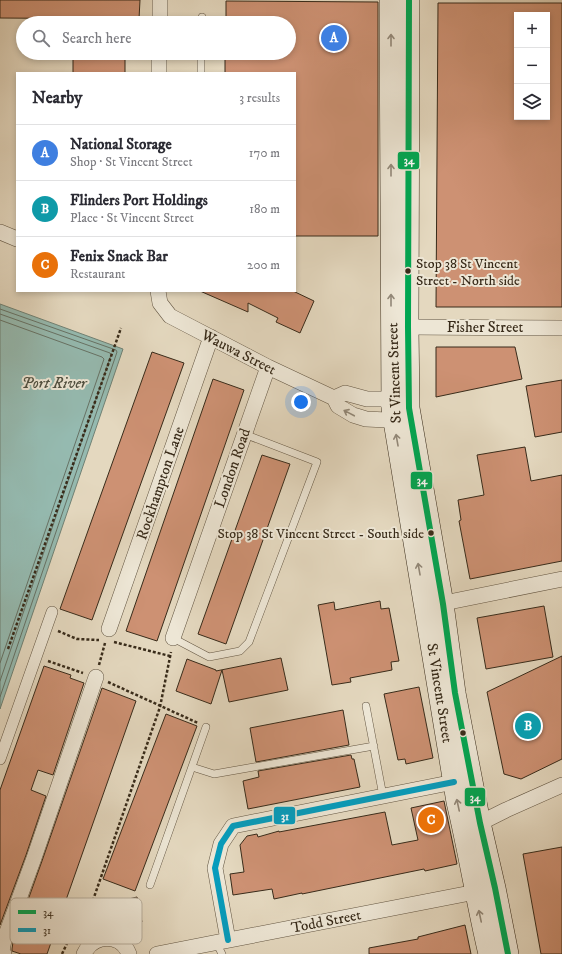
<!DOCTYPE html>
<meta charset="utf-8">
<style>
:root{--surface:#fff;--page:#f2f2f3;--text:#2b2b33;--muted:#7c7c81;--line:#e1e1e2;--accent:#0b8043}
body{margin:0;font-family:"IM FELL DW Pica",serif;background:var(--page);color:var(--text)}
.controls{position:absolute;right:12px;top:12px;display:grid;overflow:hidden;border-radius:0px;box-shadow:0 2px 6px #0003}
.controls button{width:36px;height:36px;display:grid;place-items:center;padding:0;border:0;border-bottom:1px solid var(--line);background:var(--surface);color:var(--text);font:20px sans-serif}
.you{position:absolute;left:301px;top:402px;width:14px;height:14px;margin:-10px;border:3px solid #fff;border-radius:50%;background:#1a73e8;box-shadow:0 0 0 6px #1a73e833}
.badge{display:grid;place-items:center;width:26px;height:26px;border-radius:50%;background:var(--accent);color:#fff;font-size:13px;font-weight:700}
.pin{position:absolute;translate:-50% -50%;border:2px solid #fff;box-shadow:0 1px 4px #0006}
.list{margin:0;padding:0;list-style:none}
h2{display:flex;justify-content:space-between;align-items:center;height:52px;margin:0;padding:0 16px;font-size:17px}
h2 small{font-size:13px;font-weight:400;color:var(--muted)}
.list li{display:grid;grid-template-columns:26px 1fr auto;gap:12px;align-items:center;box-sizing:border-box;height:56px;padding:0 16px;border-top:1px solid var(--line)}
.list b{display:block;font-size:15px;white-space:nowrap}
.list p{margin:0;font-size:13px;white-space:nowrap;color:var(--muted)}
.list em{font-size:13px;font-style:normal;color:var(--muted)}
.icon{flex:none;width:22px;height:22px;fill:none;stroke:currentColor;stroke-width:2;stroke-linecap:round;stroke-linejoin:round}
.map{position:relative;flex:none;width:562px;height:954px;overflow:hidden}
.search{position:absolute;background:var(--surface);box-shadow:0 2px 6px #0003;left:16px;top:16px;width:280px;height:44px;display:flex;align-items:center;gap:10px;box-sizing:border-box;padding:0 14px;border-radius:22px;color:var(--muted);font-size:15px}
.panel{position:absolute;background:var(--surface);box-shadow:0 2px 6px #0003;left:16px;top:72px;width:280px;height:220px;border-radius:0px}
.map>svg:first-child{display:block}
</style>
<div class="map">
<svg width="562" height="954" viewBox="0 0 562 954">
<rect width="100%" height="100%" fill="#e4d8bf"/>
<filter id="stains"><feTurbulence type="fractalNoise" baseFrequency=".005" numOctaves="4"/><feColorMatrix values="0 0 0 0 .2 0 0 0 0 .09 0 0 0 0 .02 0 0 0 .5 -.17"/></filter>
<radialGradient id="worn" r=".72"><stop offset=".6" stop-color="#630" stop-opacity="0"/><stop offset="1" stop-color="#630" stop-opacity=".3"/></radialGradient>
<path fill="#95bab0" stroke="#708174" d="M0,304L123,349L0,709Z"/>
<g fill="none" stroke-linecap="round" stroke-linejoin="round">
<path stroke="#667265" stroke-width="1" d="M0,309L116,350L117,352L0,697
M0,314L110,353L111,355L0,681
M0,320L102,357L104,359L0,663"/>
</g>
<path fill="#cd9173" stroke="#382b1a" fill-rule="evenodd" d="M0,0H140L139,19L0,18Z
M226,1L378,2V236H295V73H225V53H289V23H226Z
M438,3H562V307H436ZM517,15H547V117H517Z
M73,55H125V73H73Z
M200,291H293L314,301L300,333L276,322L278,318L248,303V312Z
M436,347H515L522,379L436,397Z
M152,352L184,363L92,620L60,609Z
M213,379L244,390L157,641L126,631Z
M562,380V432L535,437L526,386Z
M525,447L531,481L562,475V561L470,579L459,521L461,520L458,500L484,495L477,455Z
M262,455L290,464L226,644L198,634Z
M380,601L381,609L389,608L399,661L391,662L392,670L350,678L351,682L332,685L318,605L334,602L335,610Z
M544,606L553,657L486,669L477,618Z
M562,656V759L521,779L504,774L487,692Z
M281,658L288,690L229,702L222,670L211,704L176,691L187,659L216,670V671Z
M44,666L71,675L70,678L84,683L53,775L38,770L31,790L46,796L26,855L0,925V790Z
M419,687L433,758L406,764L405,759L398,760L384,694Z
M102,688L136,701L47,954H21L12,951V949L13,942L42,861Z
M343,710L349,745L256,762L250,728Z
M166,714L197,726L135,891L103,879Z
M351,755L352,759H354L360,787L248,809L243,781L259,777L258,771Z
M444,801L457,864L425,871L424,869L302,894V893L274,899L272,889L233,895L230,874L244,872L240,845L247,836L257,834L258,837L279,831V832L385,812L392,845L418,840L411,808Z
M562,847V954H541L523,854Z
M137,897L142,922L117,928L112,903Z
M465,925L471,954H369V948L418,939V937Z"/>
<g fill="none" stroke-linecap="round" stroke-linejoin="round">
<defs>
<path id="service" d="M201,23L202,17
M201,73V53
M173,638L209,657L240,651L249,642L317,462L244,434
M366,706L383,796
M192,767L214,774L374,746
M150,885L206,727
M216,942L222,954"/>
<path id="pedestrian" d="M0,759L52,612"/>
<path id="minor" d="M160,23V0
M159,73V53
M0,232L17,239
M158,291L160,303L170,316L268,367L334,398L338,406L353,415L366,419L387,420L392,409
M408,327L562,328
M334,398L345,393L367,399H385L392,409
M434,605L562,579
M109,629L211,337
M173,638L268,367
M472,825L480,823L506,810L562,785
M228,940L215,868L221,844L233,826L454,782
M4,954L2,951L4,940L34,858L96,677
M84,954C93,934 121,933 129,954
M157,954L486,890"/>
<path id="secondary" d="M390,0L392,409L457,802C469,852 477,904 489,954
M409,0L408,327L409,408L443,604L455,693L480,823L495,888L508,954"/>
</defs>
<use href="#service" stroke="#635643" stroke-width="8"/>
<use href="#pedestrian" stroke="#635643" stroke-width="12"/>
<use href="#minor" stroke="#635643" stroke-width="16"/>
<use href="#secondary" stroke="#382b1a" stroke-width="22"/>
<path stroke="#382b1a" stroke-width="2.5" stroke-dasharray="3 2" stroke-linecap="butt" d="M58,631L77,639L99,640
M114,642L170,656
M8,649L121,328
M48,661L83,673
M99,665L105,643
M108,682L198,723
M83,929L160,707L171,652
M62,954L70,937L83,929"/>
<use href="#service" stroke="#ede6d5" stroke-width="7"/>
<use href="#pedestrian" stroke="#ede6d5" stroke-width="11"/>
<use href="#minor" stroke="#ede6d5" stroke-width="15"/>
<use href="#secondary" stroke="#ede6d5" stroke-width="21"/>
<defs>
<path id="bus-1" d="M409,0L408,327L409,408L443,604L455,693L480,823L495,888L508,954"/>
<path id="bus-2" d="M228,940L215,868L221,844L233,826L454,782"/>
</defs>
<use href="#bus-1" stroke="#ede6d5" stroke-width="9"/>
<use href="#bus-2" stroke="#ede6d5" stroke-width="9"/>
<use href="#bus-1" stroke="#00a651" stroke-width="6"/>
<use href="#bus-2" stroke="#069cbc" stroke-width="6"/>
</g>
<defs><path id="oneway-shaft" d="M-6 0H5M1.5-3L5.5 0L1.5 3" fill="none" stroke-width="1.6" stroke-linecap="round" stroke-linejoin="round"/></defs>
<g stroke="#928878">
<use href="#oneway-shaft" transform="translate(391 40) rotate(-90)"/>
<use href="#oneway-shaft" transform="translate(391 170) rotate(-90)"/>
<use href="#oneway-shaft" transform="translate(391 300) rotate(-90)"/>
<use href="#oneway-shaft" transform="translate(349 413) rotate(-152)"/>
<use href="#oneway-shaft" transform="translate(397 440) rotate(-100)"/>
<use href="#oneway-shaft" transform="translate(419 569) rotate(-100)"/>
<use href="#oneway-shaft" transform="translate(458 805) rotate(-102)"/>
<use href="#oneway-shaft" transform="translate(480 916) rotate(-102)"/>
</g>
<g fill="#382b1a" stroke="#ede6d5" stroke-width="1.5">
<circle cx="408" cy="271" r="3.5"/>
<circle cx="431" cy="533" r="3.5"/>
<circle cx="463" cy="733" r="3.5"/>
</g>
<g text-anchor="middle" stroke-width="4" stroke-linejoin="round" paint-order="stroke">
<g font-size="14" fill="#382b1a" stroke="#ede6d5" text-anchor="start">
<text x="416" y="268">Stop 38 St Vincent<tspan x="416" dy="17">Street - North side</tspan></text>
<text x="424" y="538" text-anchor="end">Stop 38 St Vincent Street - South side</text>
</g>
<g font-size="15" fill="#382b1a" stroke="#ede6d5">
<text x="485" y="332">Fisher Street</text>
<text transform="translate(239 352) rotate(27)" y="5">Wauwa Street</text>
<text transform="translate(394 373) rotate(-92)" y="5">St Vincent Street</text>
<text transform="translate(232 468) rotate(-71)" y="5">London Road</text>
<text transform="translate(160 483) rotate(-71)" y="5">Rockhampton Lane</text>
<text transform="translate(440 693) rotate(81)" y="5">St Vincent Street</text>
<text transform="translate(326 921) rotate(-11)" y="5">Todd Street</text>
</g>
<g font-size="16" font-style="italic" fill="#4f4f40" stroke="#ede6d5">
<text x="54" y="388">Port River</text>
</g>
</g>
<rect x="10" y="898" width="132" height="46" rx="6" fill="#ede6d5" stroke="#b7ae9d" stroke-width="1"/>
<rect x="18" y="910" width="18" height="4" fill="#00a651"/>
<rect x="18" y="928" width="18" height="4" fill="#069cbc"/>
<g font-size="11" fill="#382b1a">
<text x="43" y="916">34</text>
<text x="43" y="934">31</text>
</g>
<g stroke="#ede6d5" stroke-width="1.5">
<rect x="397" y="151" width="23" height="19" rx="4" fill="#00a651"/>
<rect x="410" y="471" width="23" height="19" rx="4" fill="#00a651"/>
<rect x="464" y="787" width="22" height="20" rx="4" fill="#00a651"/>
<rect x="273" y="806" width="23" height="19" rx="4" fill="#069cbc"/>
</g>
<g font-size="11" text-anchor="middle" font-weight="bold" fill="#fff">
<text x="409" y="164">34</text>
<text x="422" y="484">34</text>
<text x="475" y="801">34</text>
<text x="285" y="820">31</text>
</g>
<rect width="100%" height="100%" filter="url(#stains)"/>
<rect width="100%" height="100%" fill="url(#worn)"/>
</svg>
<div class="controls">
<button>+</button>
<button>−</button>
<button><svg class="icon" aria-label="layers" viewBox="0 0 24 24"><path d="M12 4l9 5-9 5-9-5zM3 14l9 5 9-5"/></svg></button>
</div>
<div class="you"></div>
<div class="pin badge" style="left:334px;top:38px;background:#3f7fe0">A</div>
<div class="pin badge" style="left:528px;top:726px;background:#0f9aa8">B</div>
<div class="pin badge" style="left:431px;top:820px;background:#e8710a">C</div>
<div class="search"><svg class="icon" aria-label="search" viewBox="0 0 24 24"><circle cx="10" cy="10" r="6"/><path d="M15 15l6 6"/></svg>Search here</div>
<section class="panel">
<h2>Nearby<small>3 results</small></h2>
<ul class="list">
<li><span class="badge" style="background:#3f7fe0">A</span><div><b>National Storage</b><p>Shop · St Vincent Street</p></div><em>170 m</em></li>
<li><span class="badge" style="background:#0f9aa8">B</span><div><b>Flinders Port Holdings</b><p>Place · St Vincent Street</p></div><em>180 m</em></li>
<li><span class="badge" style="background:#e8710a">C</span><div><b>Fenix Snack Bar</b><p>Restaurant</p></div><em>200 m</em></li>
</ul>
</section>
</div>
